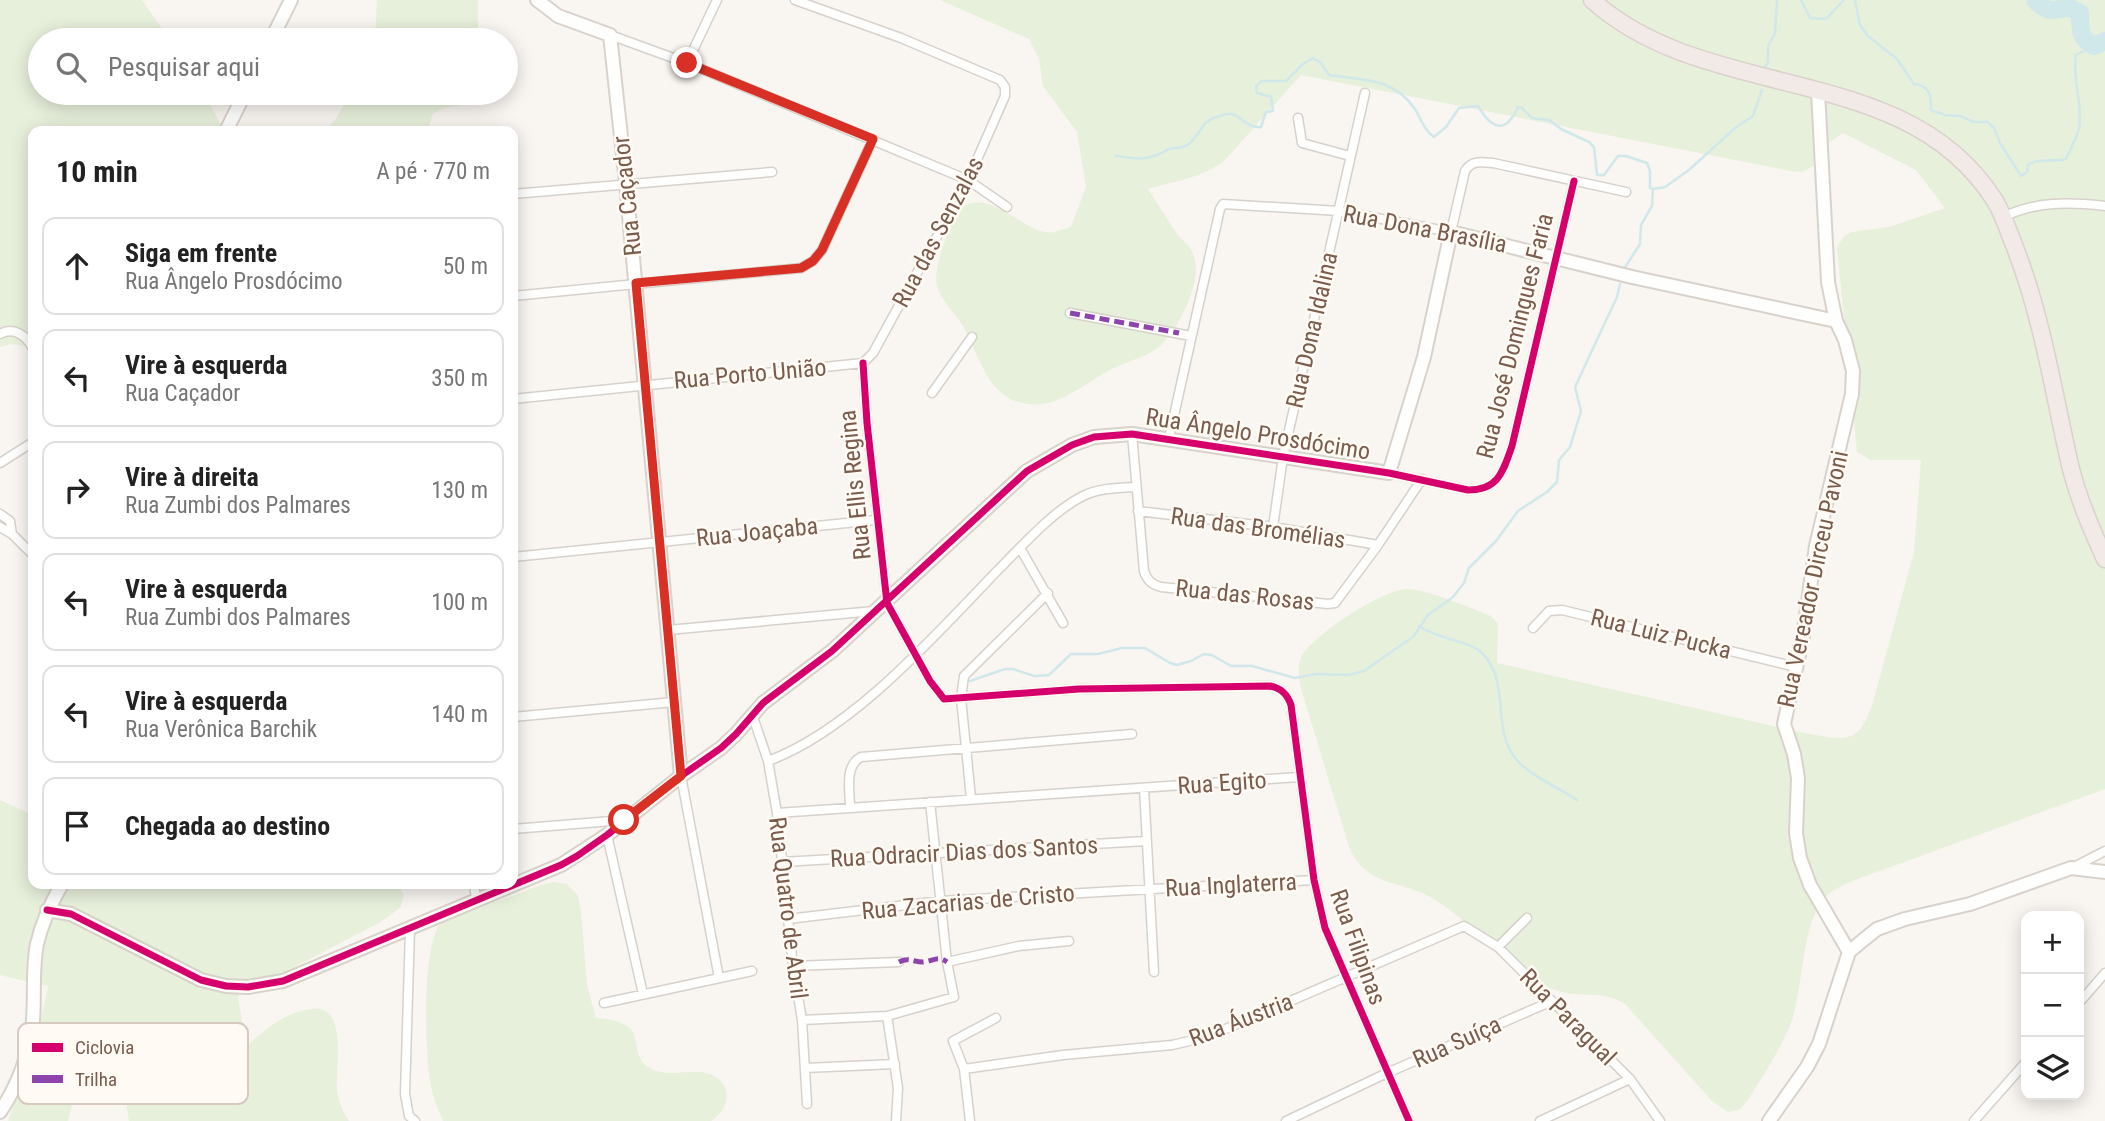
<!DOCTYPE html>
<html lang="pt">
<meta charset="utf-8">
<style>
:root{--surface:#fff;--page:#f2f2f2;--text:#222;--muted:#767676;--line:#e0e0e0}
body{margin:0;font-family:"Roboto Condensed",sans-serif;background:var(--page);color:var(--text)}
.controls{position:absolute;right:21px;bottom:21px;display:grid;overflow:hidden;border-radius:14px;box-shadow:0 4px 18px #0003}
.controls button{width:63px;height:63px;display:grid;place-items:center;padding:0;border:0;border-bottom:2px solid var(--line);background:var(--surface);color:var(--text);font:35px sans-serif}
.stop{position:absolute;width:21px;height:21px;margin:-16px;border:5px solid #d93025;border-radius:50%;background:#fff}
.stop.end{background:#d93025;border-color:#fff;box-shadow:0 2px 7px #0008}
.list{margin:0;padding:0;list-style:none}
h2{display:flex;justify-content:space-between;align-items:center;height:91px;margin:0;padding:0 28px;font-size:30px}
h2 small{font-size:23px;font-weight:400;color:var(--muted)}
.list li{display:grid;grid-template-columns:46px 1fr auto;gap:21px;align-items:center;box-sizing:border-box;height:98px;margin:0 14px 14px;padding:0 14px;border:2px solid var(--line);border-radius:14px}
.list b{display:block;font-size:26px;white-space:nowrap}
.list p{margin:0;font-size:23px;white-space:nowrap;color:var(--muted)}
.list em{font-size:23px;font-style:normal;color:var(--muted)}
.icon{flex:none;width:38px;height:38px;fill:none;stroke:currentColor;stroke-width:2;stroke-linecap:round;stroke-linejoin:round}
.map{position:relative;flex:none;width:2105px;height:1121px;overflow:hidden}
.search{position:absolute;background:var(--surface);box-shadow:0 4px 18px #0003;left:28px;top:28px;width:490px;height:77px;display:flex;align-items:center;gap:18px;box-sizing:border-box;padding:0 24px;border-radius:38px;color:var(--muted);font-size:26px}
.panel{position:absolute;background:var(--surface);box-shadow:0 4px 18px #0003;left:28px;top:126px;width:490px;height:763px;border-radius:14px}
.map>svg:first-child{display:block}
</style>
<div class="map">
<svg width="2105" height="1121" viewBox="0 0 2105 1121">
<rect width="100%" height="100%" fill="#f9f5f0"/>
<path fill="#e7f0db" d="M0,0H142L170,40H40V93H204L224,131H33V350C21,344 13,342 0,347Z
M377,0H478V40H375Z
M940,0H2105V789L1863,877C1849,883 1831,888 1822,901C1802,928 1803,986 1792,1020C1782,1048 1763,1075 1748,1100L1739,1110L1728,1112L1712,1101L1625,1004C1600,988 1572,1000 1548,987C1506,966 1476,926 1437,901C1403,878 1368,890 1349,847L1300,685C1299,675 1297,667 1301,658C1309,637 1385,588 1408,589C1427,590 1472,608 1491,616L1498,624L1497,663L1809,734C1849,741 1859,743 1873,702L1914,552L1921,460H1870L1857,452L1837,247L1844,236L1852,232L1889,227L1945,208L1916,170L1843,133L1822,148L1814,166L1802,172L1791,171L1301,75L1225,160C1203,178 1174,181 1148,189C1158,204 1167,219 1177,234C1182,241 1190,245 1193,254C1195,258 1196,265 1196,270C1195,294 1178,328 1161,345C1149,356 1137,358 1123,364C1097,374 1075,396 1048,403C1042,404 1033,405 1027,404C986,398 980,355 963,326C954,311 938,298 936,281C935,267 951,215 963,207C988,189 1021,228 1045,232C1053,234 1063,229 1071,227L1086,187L1077,132L1043,86L1039,59L1029,39Z
M351,93H488L481,102L444,108L433,114L429,126L431,131H325L335,120Z
M0,800L33,815V884H398L404,896L400,908L379,923L238,996L246,1047C265,1029 284,1013 311,1009C349,1003 335,1068 337,1090C339,1102 342,1111 349,1121H129C126,1103 124,1065 97,1070C90,1072 84,1076 80,1083C74,1095 71,1109 68,1121H8L39,1030L48,986L0,975Z
M553,882L567,884L578,896L581,911L587,985L596,1018C656,1022 623,1052 650,1068C668,1079 692,1067 710,1074C734,1084 730,1109 711,1121H443C437,1107 432,1095 430,1080C425,1048 421,944 442,921C454,908 489,904 507,898C523,893 537,885 553,882Z"/>
<g fill="none" stroke-linecap="round" stroke-linejoin="round">
<path stroke="#d0e8ea" stroke-width="2.5" d="M1801,0L1810,18L1826,19L1844,0
M1855,0L1860,25L1868,36L1897,59L1914,84C1931,86 1931,96 1931,110L1945,115L1960,116L1974,122H1988L1994,128L2000,143L2021,176L2027,172L2028,165C2039,157 2053,163 2066,159C2070,149 2077,138 2079,128C2083,103 2072,80 2076,55L2094,46
M1763,71L1768,62V46L1775,33L1777,0
M1116,156C1129,157 1141,161 1154,156C1159,155 1164,151 1169,149C1177,147 1184,149 1190,143C1207,127 1197,121 1227,114C1239,111 1245,129 1261,127L1266,112L1273,111L1271,97L1257,93L1256,86L1262,81H1286L1303,64L1313,58L1321,63L1329,75C1362,80 1393,77 1415,109C1421,119 1424,130 1434,137L1446,127L1459,108L1478,106C1491,128 1505,136 1518,107L1522,108L1532,118L1549,120L1561,129L1589,142L1594,147L1597,175H1604L1618,156H1626L1647,163L1650,171V188L1653,189L1652,206L1641,225L1640,244L1624,269
M1653,189L1665,187L1689,170L1735,128L1753,116L1762,90
M1419,626C1437,639 1470,641 1482,653C1511,682 1491,727 1515,758C1531,777 1557,786 1577,800
M970,681L1005,669H1013L1034,676L1049,675L1071,654H1098L1122,648H1145L1170,663L1177,665L1191,661L1204,654L1212,655L1231,666H1252L1295,678L1316,674L1348,675L1364,671L1414,636L1428,615L1453,597L1464,583L1469,568L1496,541L1518,511L1547,492L1557,482L1559,460L1570,447L1581,411L1575,387L1617,297L1620,284"/>
<path stroke="#d0e8ea" stroke-width="18" d="M2035,0C2046,13 2054,11 2069,7L2080,13C2080,29 2079,38 2094,46L2105,41"/>
<defs>
<path id="street" d="M795,0L901,38L1000,80L1005,87V96L968,180L873,353L863,363
M610,35L687,63L968,180L1007,207
M687,63L717,0
M1298,118L1302,143L1350,156
M513,194L772,172
M2003,217C2036,201 2069,202 2105,206
M513,296L801,268L813,261L822,250L873,139
M1070,313L1191,336
M0,334C14,326 27,336 33,349
M863,363L867,423L887,603L930,681L944,699L1079,689L1270,686C1282,689 1287,694 1291,705L1314,880L1325,928L1409,1121
M932,393L972,337
M513,399L863,363
M1132,434L1144,571C1147,580 1151,584 1161,587L1328,604L1335,603L1378,545L1422,479
M1169,438L1220,209L1223,204L1339,211L1451,232L1465,171C1472,160 1482,162 1493,163L1626,192
M0,463L33,442
M1389,473L1468,490C1499,490 1503,471 1512,446L1574,181
M1138,511L1273,527L1378,545
M0,514L10,521L12,534
M0,527L12,534L33,555
M1273,527L1283,457L1365,93
M1020,548L1063,623
M513,557L876,520
M1533,628L1549,611L1562,610L1796,667
M668,630L874,611
M752,714L768,761L777,813L793,966L802,1020L807,1104
M513,717L674,702
M768,761C853,730 937,633 999,569C1023,545 1053,511 1083,496C1099,488 1118,488 1135,487
M681,776L719,978
M1144,788L1154,972
M971,798L961,698L964,676L1048,593
M850,808C850,790 844,766 861,757L1132,734
M777,813L1299,777
M513,829L624,820
M607,835L643,994
M782,862L1146,841
M2074,867L2105,851
M474,884L476,899
M788,919L940,901L1314,880
M410,929L405,1094L409,1116L415,1121
M1498,947L1527,918
M947,962L1019,946L1069,941
M793,966L899,962
M604,1003L752,971
M2079,1003L2105,973
M887,1016L898,1088L896,1121
M802,1020L887,1016L954,997L947,962L930,802
M805,1068L895,1064
M964,1069L1063,1055L1172,1045L1207,1037L1464,926L1498,947L1630,1079L1660,1121
M970,1121L964,1069L953,1041L996,1018
M1286,1121L1387,1073L1552,1001
M1540,1121L1630,1079
M1974,1121L2026,1062"/>
<path id="secondary" d="M537,0L558,16L610,35L626,183L681,776
M271,40L291,0
M1818,91L1828,282L1836,321L1845,340L1853,371L1852,394L1816,546L1803,636L1784,724L1794,754L1798,778L1796,833L1800,858L1810,885L1849,952
M226,131L245,93
M47,910L71,914L201,980L226,986L248,987L283,981L561,865L607,835L681,776L721,748L736,734L763,703L832,651L1027,471L1072,445L1094,437L1132,434L1389,473L1424,357L1451,232L1632,277L1836,321
M0,1112C18,1085 30,1053 33,1020C35,995 32,969 37,944C42,922 51,903 62,884
M1769,1121L1807,1067L1819,1044L1849,952L1862,941L1877,929L1905,919L1970,904L2071,868L2105,872"/>
<path id="highway" d="M1592,0C1708,105 1906,59 1995,201C2003,214 2008,230 2014,245C2042,316 2053,390 2070,465C2078,498 2091,528 2105,559"/>
</defs>
<use href="#street" stroke="#d7d1cb" stroke-width="11"/>
<use href="#secondary" stroke="#d9d2cb" stroke-width="16"/>
<use href="#highway" stroke="#dad1cc" stroke-width="19"/>
<use href="#street" stroke="#fefefd" stroke-width="8"/>
<use href="#secondary" stroke="#fefefd" stroke-width="12"/>
<use href="#highway" stroke="#f2eae7" stroke-width="16"/>
<path stroke="#8e44ad" stroke-width="5" stroke-dasharray="10 5" stroke-linecap="butt" d="M1070,313L1179,333
M899,962C909,957 913,962 923,962C934,961 937,955 947,962"/>
<defs>
<path id="cycleway" d="M863,363L867,423L887,603L930,681L944,699L1079,689L1270,686C1282,689 1287,694 1291,705L1314,880L1325,928L1409,1121
M47,910L71,914L201,980L226,986L248,987L283,981L561,865L577,856L607,835L681,776L721,748L736,734L763,703L832,651L1027,471L1072,445L1094,437L1132,434L1389,473L1468,490C1499,490 1503,471 1512,446L1574,181"/>
</defs>
<use href="#cycleway" stroke="#fffaf3" stroke-width="11"/>
<use href="#cycleway" stroke="#d6006c" stroke-width="7"/>
</g>
<g fill="none" stroke-linecap="round" stroke-linejoin="round">
<path stroke="#d93025" stroke-width="9" d="M624,820L681,776L636,283L801,268L813,261L822,250L873,139L687,63"/>
</g>
<g text-anchor="middle" stroke-width="5" stroke-linejoin="round" paint-order="stroke">
<g font-size="24" fill="#7a5c4d" stroke="#fffaf3">
<text transform="translate(627 196) rotate(-96)" y="8">Rua Caçador</text>
<text transform="translate(1425 229) rotate(11)" y="8">Rua Dona Brasília</text>
<text transform="translate(938 232) rotate(-62)" y="8">Rua das Senzalas</text>
<text transform="translate(1312 330) rotate(-77)" y="8">Rua Dona Idalina</text>
<text transform="translate(1515 336) rotate(-76)" y="8">Rua José Domingues Faria</text>
<text transform="translate(750 374) rotate(-5)" y="8">Rua Porto União</text>
<text transform="translate(1258 434) rotate(9)" y="8">Rua Ângelo Prosdócimo</text>
<text transform="translate(855 485) rotate(-96)" y="8">Rua Ellis Regina</text>
<text transform="translate(1258 528) rotate(8)" y="8">Rua das Bromélias</text>
<text transform="translate(757 532) rotate(-6)" y="8">Rua Joaçaba</text>
<text transform="translate(1813 579) rotate(-78)" y="8">Rua Vereador Dirceu Pavoni</text>
<text transform="translate(1245 595) rotate(6)" y="8">Rua das Rosas</text>
<text transform="translate(1661 634) rotate(14)" y="8">Rua Luiz Pucka</text>
<text transform="translate(1222 783) rotate(-4)" y="8">Rua Egito</text>
<text transform="translate(964 852) rotate(-3)" y="8">Rua Odracir Dias dos Santos</text>
<text transform="translate(1231 885) rotate(-3)" y="8">Rua Inglaterra</text>
<text transform="translate(968 902) rotate(-5)" y="8">Rua Zacarias de Cristo</text>
<text transform="translate(788 908) rotate(83)" y="8">Rua Quatro de Abril</text>
<text transform="translate(1358 947) rotate(70)" y="8">Rua Filipinas</text>
<text transform="translate(1568 1017) rotate(45)" y="8">Rua Paragual</text>
<text transform="translate(1241 1020) rotate(-21)" y="8">Rua Áustria</text>
<text transform="translate(1457 1042) rotate(-24)" y="8">Rua Suíça</text>
</g>
</g>
<rect x="18" y="1023" width="230" height="81" rx="10" fill="#fffaf3" stroke="#d7cbc1" stroke-width="2"/>
<rect x="32" y="1043" width="31" height="9" fill="#d6006c"/>
<rect x="32" y="1075" width="31" height="8" fill="#8e44ad"/>
<g font-size="19" fill="#7a5c4d">
<text x="75" y="1054">Ciclovia</text>
<text x="75" y="1086">Trilha</text>
</g>
</svg>
<div class="controls">
<button>+</button>
<button>−</button>
<button><svg class="icon" aria-label="layers" viewBox="0 0 24 24"><path d="M12 4l9 5-9 5-9-5zM3 14l9 5 9-5"/></svg></button>
</div>
<div class="stop" style="left:624px;top:820px"></div>
<div class="stop end" style="left:687px;top:63px"></div>
<div class="search"><svg class="icon" aria-label="search" viewBox="0 0 24 24"><circle cx="10" cy="10" r="6"/><path d="M15 15l6 6"/></svg>Pesquisar aqui</div>
<section class="panel">
<h2>10 min<small>A pé · 770 m</small></h2>
<ul class="list">
<li><svg class="icon" aria-label="ahead" viewBox="0 0 24 24"><path d="M12 20V5M6 11l6-6 6 6"/></svg><div><b>Siga em frente</b><p>Rua Ângelo Prosdócimo</p></div><em>50 m</em></li>
<li><svg class="icon" aria-label="left" viewBox="0 0 24 24"><path d="M17 20v-9H6M10 6l-5 5 5 5"/></svg><div><b>Vire à esquerda</b><p>Rua Caçador</p></div><em>350 m</em></li>
<li><svg class="icon" aria-label="right" viewBox="0 0 24 24"><path d="M7 20v-9h11M14 6l5 5-5 5"/></svg><div><b>Vire à direita</b><p>Rua Zumbi dos Palmares</p></div><em>130 m</em></li>
<li><svg class="icon" aria-label="left" viewBox="0 0 24 24"><path d="M17 20v-9H6M10 6l-5 5 5 5"/></svg><div><b>Vire à esquerda</b><p>Rua Zumbi dos Palmares</p></div><em>100 m</em></li>
<li><svg class="icon" aria-label="left" viewBox="0 0 24 24"><path d="M17 20v-9H6M10 6l-5 5 5 5"/></svg><div><b>Vire à esquerda</b><p>Rua Verônica Barchik</p></div><em>140 m</em></li>
<li><svg class="icon" aria-label="arrive" viewBox="0 0 24 24"><path d="M6 21V4h12l-3 4 3 4H6"/></svg><div><b>Chegada ao destino</b></div></li>
</ul>
</section>
</div>
